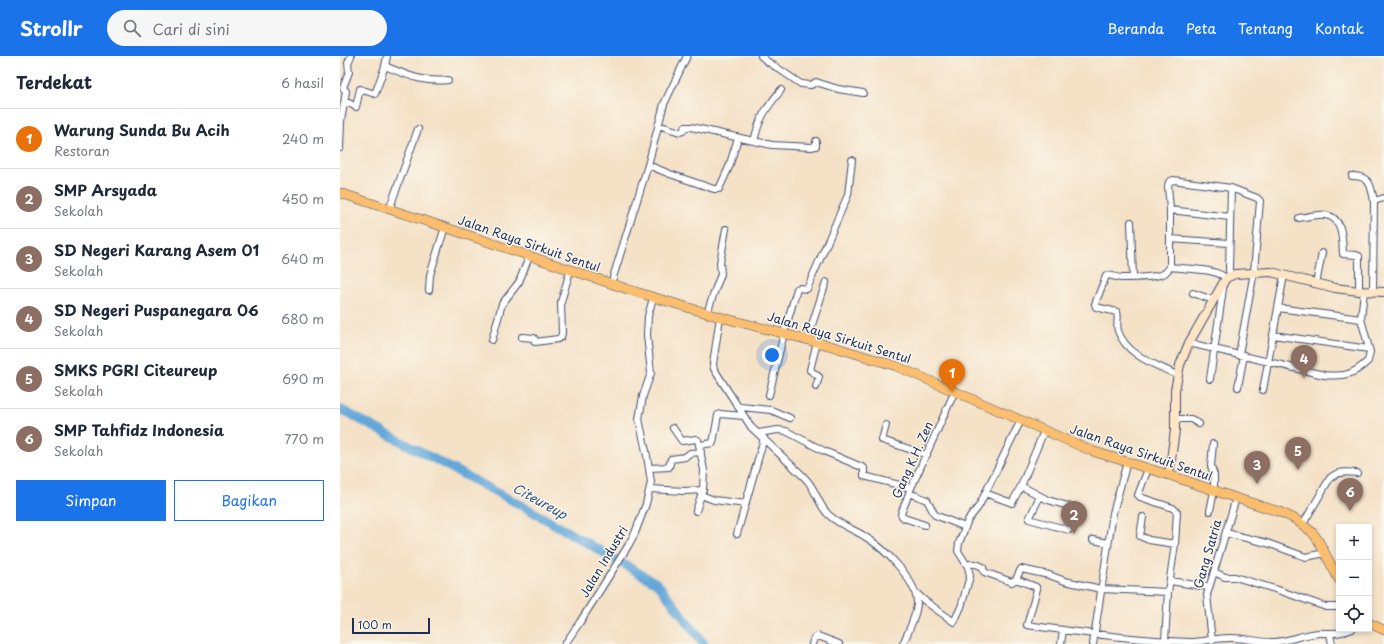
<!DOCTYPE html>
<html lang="id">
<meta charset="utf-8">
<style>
:root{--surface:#fff;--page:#f6f6f7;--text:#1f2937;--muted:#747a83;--line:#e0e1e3;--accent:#1a73e8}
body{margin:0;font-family:"Playpen Sans",sans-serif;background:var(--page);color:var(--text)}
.controls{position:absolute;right:12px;bottom:12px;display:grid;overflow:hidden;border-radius:0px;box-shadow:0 2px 6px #0003}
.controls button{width:36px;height:36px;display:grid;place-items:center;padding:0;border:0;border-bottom:1px solid var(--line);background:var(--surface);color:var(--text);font:20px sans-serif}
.scale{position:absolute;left:12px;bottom:10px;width:78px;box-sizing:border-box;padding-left:4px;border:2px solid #1b2f5e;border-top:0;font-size:11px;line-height:14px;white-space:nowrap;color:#1b2f5e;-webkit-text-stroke:3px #fbf7ec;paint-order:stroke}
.you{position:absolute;left:432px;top:299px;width:14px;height:14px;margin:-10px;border:3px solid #fff;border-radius:50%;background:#1a73e8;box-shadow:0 0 0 6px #1a73e833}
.badge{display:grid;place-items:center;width:26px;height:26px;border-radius:50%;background:var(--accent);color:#fff;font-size:13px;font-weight:700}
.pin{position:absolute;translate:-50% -33px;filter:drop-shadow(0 1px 2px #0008)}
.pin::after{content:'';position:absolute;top:21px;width:14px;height:12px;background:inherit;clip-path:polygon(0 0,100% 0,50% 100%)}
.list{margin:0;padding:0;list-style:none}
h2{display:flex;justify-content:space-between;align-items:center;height:52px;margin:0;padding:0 16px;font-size:17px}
h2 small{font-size:13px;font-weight:400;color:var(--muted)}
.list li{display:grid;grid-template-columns:26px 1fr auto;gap:12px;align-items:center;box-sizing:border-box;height:60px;padding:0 16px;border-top:1px solid var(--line)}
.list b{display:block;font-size:15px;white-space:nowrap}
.list p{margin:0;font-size:13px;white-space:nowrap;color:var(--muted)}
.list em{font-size:13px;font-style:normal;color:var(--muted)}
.actions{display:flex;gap:8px;padding:12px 16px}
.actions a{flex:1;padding:9px 0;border:1px solid var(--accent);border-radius:0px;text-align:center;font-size:14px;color:var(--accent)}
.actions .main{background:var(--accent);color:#fff}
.icon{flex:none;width:22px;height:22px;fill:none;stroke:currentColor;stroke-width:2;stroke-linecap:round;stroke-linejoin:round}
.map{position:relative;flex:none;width:1044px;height:588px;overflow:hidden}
header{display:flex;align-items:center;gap:24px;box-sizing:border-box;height:56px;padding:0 20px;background:var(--accent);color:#fff}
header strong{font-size:19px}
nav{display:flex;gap:22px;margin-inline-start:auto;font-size:14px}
.search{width:280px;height:36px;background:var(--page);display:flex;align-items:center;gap:10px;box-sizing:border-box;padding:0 14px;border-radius:22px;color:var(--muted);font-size:15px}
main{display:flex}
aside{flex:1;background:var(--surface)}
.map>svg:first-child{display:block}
</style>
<header>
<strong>Strollr</strong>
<div class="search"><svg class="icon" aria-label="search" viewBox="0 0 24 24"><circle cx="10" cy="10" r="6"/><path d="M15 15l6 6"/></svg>Cari di sini</div>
<nav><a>Beranda</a><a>Peta</a><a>Tentang</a><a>Kontak</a></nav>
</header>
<main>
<aside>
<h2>Terdekat<small>6 hasil</small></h2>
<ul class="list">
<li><span class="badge" style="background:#e8710a">1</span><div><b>Warung Sunda Bu Acih</b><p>Restoran</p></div><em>240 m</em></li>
<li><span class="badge" style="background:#8d6e63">2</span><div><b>SMP Arsyada</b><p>Sekolah</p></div><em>450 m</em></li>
<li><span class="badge" style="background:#8d6e63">3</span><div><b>SD Negeri Karang Asem 01</b><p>Sekolah</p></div><em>640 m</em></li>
<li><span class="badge" style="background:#8d6e63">4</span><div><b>SD Negeri Puspanegara 06</b><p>Sekolah</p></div><em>680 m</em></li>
<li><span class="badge" style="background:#8d6e63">5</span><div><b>SMKS PGRI Citeureup</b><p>Sekolah</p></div><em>690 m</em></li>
<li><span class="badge" style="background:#8d6e63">6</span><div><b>SMP Tahfidz Indonesia</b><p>Sekolah</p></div><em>770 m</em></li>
</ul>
<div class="actions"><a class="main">Simpan</a><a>Bagikan</a></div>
</aside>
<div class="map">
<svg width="1044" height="588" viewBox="0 0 1044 588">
<rect width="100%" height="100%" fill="#fbf7ec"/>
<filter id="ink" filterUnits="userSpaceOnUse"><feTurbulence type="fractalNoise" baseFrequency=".025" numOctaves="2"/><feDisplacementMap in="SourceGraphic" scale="8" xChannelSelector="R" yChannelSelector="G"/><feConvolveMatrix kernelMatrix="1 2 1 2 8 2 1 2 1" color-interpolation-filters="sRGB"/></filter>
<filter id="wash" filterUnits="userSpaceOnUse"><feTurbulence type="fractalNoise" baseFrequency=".012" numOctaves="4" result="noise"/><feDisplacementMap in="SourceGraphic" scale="16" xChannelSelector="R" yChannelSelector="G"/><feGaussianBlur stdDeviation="0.9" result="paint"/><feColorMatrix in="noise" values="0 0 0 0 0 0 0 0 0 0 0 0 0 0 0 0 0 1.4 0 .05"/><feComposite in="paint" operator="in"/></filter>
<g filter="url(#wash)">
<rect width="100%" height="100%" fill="#f4e1c6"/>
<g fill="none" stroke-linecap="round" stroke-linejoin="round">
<path stroke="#64a7d9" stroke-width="9" d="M0,353L188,453L318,528L364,588"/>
</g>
</g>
<g filter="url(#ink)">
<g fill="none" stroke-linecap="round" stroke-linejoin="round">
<defs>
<path id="street" d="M421,0L428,6L436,11L461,28L471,29L476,26L498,33L523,37
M45,10C67,19 84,27 108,24
M4,47L6,35L3,32L9,16L8,7L11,0
M318,69L340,76L343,75L345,71H351L432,89L471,91L476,90V85
M414,85C420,60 425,54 441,34
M0,92L1,65L4,47H9L16,51L20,33L35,38L45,10L47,0
M308,109L330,118L374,133H379L389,111L398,82
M1012,120C1030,120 1031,129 1034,145L1044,142
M49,154L78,73
M830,154L890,161
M959,162C967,161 977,158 985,159C1004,161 1002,185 1003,198L1016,199L1019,200V235
M791,166L793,222
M830,183L889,187
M830,211C828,214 826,217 823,218C812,222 792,222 781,222C776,222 771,218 766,220L755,248L756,251L777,256C779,262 776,268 778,275C787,300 815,308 837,319
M890,220L889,213L891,132
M886,222C875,212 845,213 830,211V154L828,130L829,126L833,124L891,132L917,142L920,145L914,216L899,298
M271,228L308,109L324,48L347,0
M976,228L982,197
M89,234L90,219L105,171
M1033,235L1034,145
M853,237L873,244
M367,257L375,234L381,218L380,207L386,173
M380,261L373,308L374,313L411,371L463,420C466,423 469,426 471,430C478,440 480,452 490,460C500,469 513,473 524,480C543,491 578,525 577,548C576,561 568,576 563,588
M1021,263L1024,235
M933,279L1029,293
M182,281L194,282L195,286L218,283L221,281L222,277L221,246L230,215
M152,284L162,248L179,226L189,201
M467,284L486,226
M849,287L984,319C1004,321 1013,319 1028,305L1030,296L1021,263L938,252
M870,323L883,233
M476,331L479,321L470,314L477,286
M898,331L904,299
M923,334L944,219
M429,339L444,277L457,233L459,232L467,233L508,139L512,104
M400,351L431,354L450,362
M836,363H851L859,368
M546,369L542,384L587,399
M418,377L438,374L446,375L484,395L524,412V420L571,432
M360,389L373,387L378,359L380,358L404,360
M310,412L329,411L331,403L345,401L350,397L361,396
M808,413L798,439L800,441L833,452L837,456L835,488L828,536L825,585
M681,430L708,444L731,451
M310,433L344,435L363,434L364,414L358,384L356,383L342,385L333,372
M569,437L587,444L595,459L625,471
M645,437L672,447L681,430L704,375
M361,439L374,444L406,448
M700,440L689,463L729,474
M356,455L362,436
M870,455L874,435V419L871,410L873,388
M803,461L800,480L809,484L835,488
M963,468L990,422C999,415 1006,416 1017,417
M585,469L564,462L562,460L561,458L571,432L615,335
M886,477L927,487L966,501L985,497
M397,478L424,382
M753,484L768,487
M627,509C633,506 638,508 643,511L644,516L672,526L676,523L681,513L709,519L725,525L761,533L828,536
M874,516L885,521H895L938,534L986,551H999
M676,523L696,531L697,533L687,569C741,577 796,584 850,586C865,586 878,581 892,582C907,582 920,587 935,586C950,585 963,578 979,577C990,577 1001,578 1012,573
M830,525L868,531
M575,536L585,545L614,566L621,551L630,520L628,511L618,495L619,487L628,464L639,450L681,364
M990,578L992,588
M872,585L867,539L896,442
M225,588L240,566L288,490L295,477L306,448L311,426L307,400L299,363L303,340L311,317L307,279L308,260L313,242
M472,588L474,582L478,580L499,588
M721,588L723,574
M753,588L773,457L787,406"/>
<path id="secondary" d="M829,419L835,374V334L840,309L849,287L886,222L895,218L931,216L995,232L1019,235L1044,236"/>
<path id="primary" d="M0,137L101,170L296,236L380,261L491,290L556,310L752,395L829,419L896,442L940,456L955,463L972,476L978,484L999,524
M1029,567L1044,574"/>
</defs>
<use href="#street" stroke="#3c4a6e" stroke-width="8"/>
<use href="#secondary" stroke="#3c4a6e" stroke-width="10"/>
<use href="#primary" stroke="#3c4a6e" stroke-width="10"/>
<use href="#street" stroke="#fff" stroke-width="6"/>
<use href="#secondary" stroke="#fde5c5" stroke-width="8"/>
<use href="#primary" stroke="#fbbe6e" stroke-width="9"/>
</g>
</g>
<g text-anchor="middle" stroke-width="3" stroke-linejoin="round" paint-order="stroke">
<g font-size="12" fill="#1b2f5e" stroke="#fbf7ec">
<text transform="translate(189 188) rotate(19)" y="4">Jalan Raya Sirkuit Sentul</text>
<text transform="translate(499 282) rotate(17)" y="4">Jalan Raya Sirkuit Sentul</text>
<text transform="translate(801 397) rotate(19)" y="4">Jalan Raya Sirkuit Sentul</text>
<text transform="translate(573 404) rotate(-66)" y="4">Gang K.H. Zen</text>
<text transform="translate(868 498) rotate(-74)" y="4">Gang Satria</text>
<text transform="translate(264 506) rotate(-59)" y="4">Jalan Industri</text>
</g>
<g font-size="13" font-style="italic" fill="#355989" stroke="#fbf7ec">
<text transform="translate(200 445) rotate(29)" y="5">Citeureup</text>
</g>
</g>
</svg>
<div class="controls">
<button>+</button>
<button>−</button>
<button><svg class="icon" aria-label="locate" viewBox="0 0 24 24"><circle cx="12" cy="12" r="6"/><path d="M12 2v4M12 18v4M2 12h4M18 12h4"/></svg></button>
</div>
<div class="scale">100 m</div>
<div class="you"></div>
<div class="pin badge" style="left:612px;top:336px;background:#e8710a">1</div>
<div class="pin badge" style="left:734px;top:478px;background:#8d6e63">2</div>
<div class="pin badge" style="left:917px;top:428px;background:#8d6e63">3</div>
<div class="pin badge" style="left:964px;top:322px;background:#8d6e63">4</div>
<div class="pin badge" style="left:958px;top:414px;background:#8d6e63">5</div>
<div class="pin badge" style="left:1010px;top:455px;background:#8d6e63">6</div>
</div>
</main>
